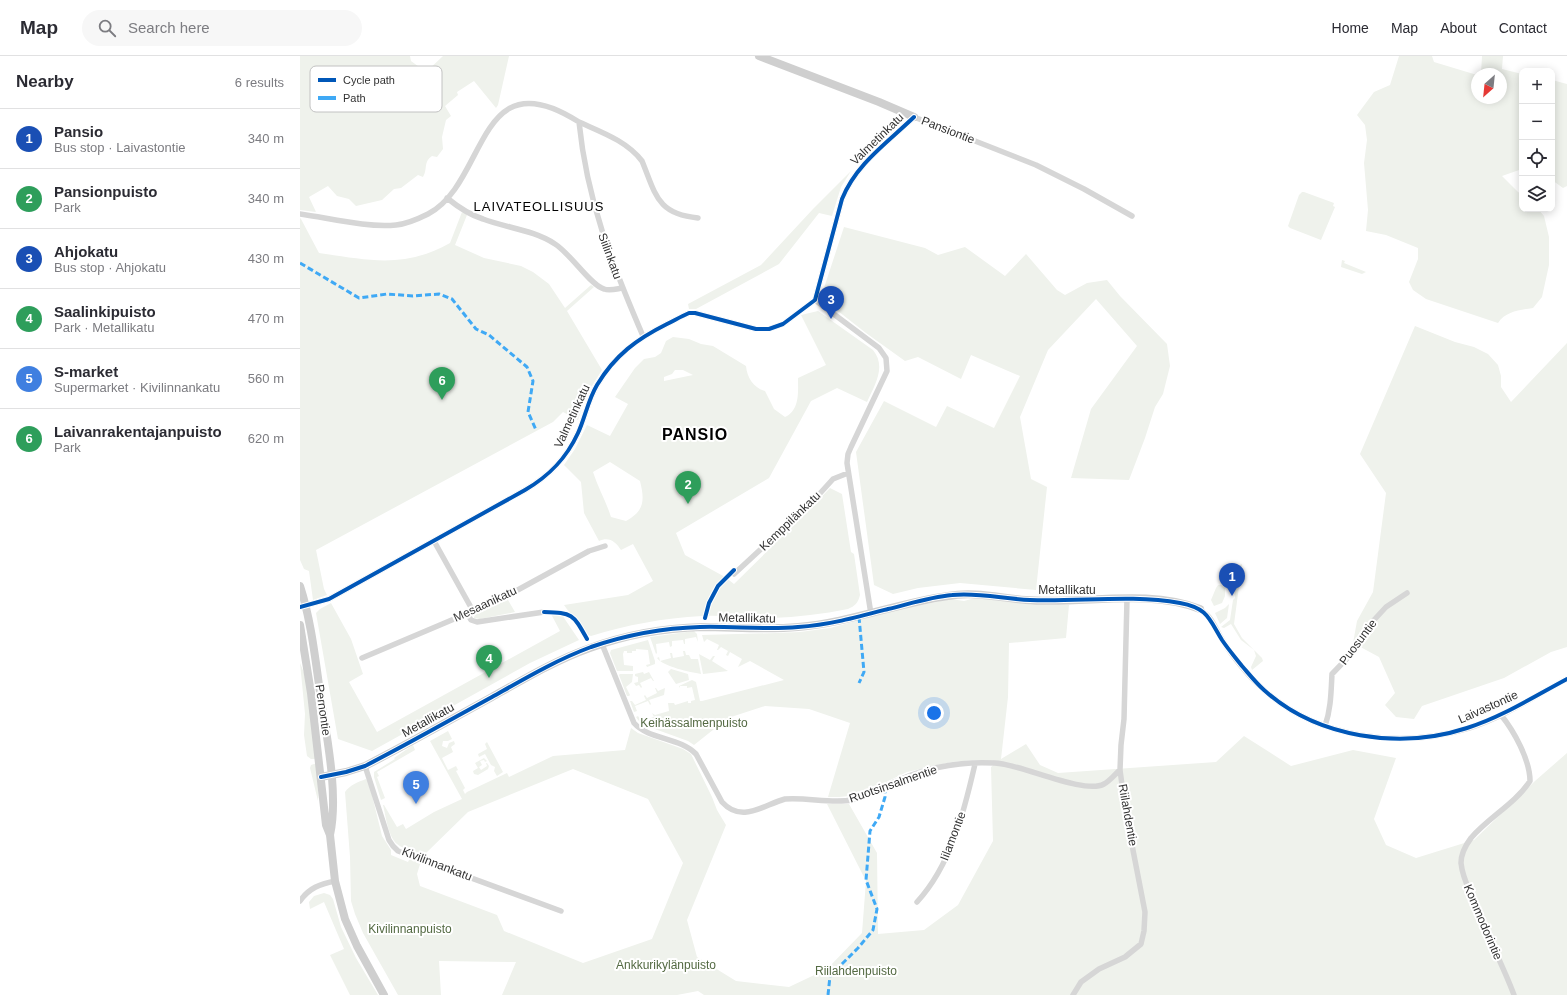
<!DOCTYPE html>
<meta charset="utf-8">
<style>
:root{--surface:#fff;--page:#f7f7f7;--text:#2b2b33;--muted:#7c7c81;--line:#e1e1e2;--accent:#7a7a7a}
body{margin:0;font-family:Helvetica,sans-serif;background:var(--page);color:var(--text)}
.controls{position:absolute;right:12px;top:12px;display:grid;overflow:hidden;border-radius:8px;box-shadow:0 2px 10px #0003}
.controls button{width:36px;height:36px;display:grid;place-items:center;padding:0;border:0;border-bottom:1px solid var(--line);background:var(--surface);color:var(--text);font:20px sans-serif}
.compass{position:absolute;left:1171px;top:12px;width:36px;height:36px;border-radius:50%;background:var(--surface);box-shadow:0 2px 10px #0003;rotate:207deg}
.you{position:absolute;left:634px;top:657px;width:14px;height:14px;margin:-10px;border:3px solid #fff;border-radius:50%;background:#1a73e8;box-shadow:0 0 0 6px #1a73e833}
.badge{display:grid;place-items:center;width:26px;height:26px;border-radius:50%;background:var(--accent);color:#fff;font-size:13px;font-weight:700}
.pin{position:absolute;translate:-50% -33px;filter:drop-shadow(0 1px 2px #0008)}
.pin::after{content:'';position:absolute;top:21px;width:14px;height:12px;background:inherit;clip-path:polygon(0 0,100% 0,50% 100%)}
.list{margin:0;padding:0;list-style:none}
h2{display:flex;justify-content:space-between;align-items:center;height:52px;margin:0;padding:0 16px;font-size:17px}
h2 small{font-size:13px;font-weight:400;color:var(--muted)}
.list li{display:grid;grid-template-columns:26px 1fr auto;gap:12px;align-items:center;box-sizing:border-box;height:60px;padding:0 16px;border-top:1px solid var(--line)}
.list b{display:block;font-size:15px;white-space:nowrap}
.list p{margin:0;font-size:13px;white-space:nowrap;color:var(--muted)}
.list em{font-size:13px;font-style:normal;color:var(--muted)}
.icon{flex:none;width:22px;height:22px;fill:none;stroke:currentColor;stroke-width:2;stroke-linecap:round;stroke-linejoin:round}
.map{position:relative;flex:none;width:1267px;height:939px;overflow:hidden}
header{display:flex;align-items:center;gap:24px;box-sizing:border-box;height:56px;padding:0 20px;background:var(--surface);border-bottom:1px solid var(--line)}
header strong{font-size:19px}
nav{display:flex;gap:22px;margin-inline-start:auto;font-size:14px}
.search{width:280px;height:36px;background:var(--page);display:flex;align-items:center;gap:10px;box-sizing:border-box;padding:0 14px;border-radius:22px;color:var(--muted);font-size:15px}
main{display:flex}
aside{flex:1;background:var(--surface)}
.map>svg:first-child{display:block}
</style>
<header>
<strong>Map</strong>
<div class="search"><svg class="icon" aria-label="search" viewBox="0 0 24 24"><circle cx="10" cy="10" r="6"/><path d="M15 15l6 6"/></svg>Search here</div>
<nav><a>Home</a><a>Map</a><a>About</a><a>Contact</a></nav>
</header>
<main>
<aside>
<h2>Nearby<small>6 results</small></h2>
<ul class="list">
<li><span class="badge" style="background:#1a4fb4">1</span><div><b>Pansio</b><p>Bus stop · Laivastontie</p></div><em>340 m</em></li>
<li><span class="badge" style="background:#2e9e5b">2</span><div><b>Pansionpuisto</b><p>Park</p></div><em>340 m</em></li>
<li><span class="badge" style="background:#1a4fb4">3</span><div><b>Ahjokatu</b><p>Bus stop · Ahjokatu</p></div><em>430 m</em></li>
<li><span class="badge" style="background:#2e9e5b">4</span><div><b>Saalinkipuisto</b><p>Park · Metallikatu</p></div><em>470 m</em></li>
<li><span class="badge" style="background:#3f7fe0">5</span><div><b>S-market</b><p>Supermarket · Kivilinnankatu</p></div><em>560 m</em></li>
<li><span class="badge" style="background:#2e9e5b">6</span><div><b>Laivanrakentajanpuisto</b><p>Park</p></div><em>620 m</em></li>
</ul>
</aside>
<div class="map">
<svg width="1267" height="939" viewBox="0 0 1267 939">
<rect width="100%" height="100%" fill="#fff"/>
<path fill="#eff2ec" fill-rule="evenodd" d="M0,0H110L111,5L126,16L143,0H209L198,49L196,52L174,25L157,36L158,39L145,50L151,60L146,64L142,81L143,93L137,101L132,100C123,106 128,113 123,121L118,119L101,132L94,133L82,144L56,150L49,143L37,140L28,130L9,141L16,156L0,154Z
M1099,0H1132L1134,6L1177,19V42H1201V18H1181L1182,0H1203L1202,13L1222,18V113L1202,120L1218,136L1222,138V153H1238L1244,160L1249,181V209L1242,241L1233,252C1220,254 1206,255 1198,267L1126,243L1113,234L1109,226L1118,203V192L1086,179L1066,175L1068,154L1064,107L1067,84L1065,69L1057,59L1074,36L1090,29Z
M1252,24L1267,28V130L1263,132L1252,124Z
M551,115L541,131L532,160L519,157L479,208L396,253H389L388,248L461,209L513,153Z
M1002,136H1004L1034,147L1033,150L1035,151L1021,184L990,172L988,170L999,139Z
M162,156L167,159L155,189L184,202L221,210L233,216L249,228L265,252L291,229L294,231L267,255L302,314L287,338L278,364L263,356L253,366L16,494L24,533L27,539L13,544L9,515L4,513L0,504V162L1,163L19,197C68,204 104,213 150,187Z
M544,171L625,192L638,199L665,191L705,220L726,198L757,234L765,239L787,227L807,224L820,240L867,288L870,310L863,338L855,351L845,382L829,424L771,422L791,353L837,290L796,243L748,294L720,361L731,423L747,431L736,534L660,527L618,532L593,538L574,529L556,396L584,345L636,371L647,350L694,372L720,320L671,299L661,323L618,301L605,305L566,277L529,248L524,239V232Z
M1042,204L1045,205L1044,207L1066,216L1062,218L1041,211Z
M518,255L573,294C587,311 574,330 567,346L537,332L511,345L469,422L376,477L385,499L425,521L434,528L512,451L530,432L542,438L551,496L554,498L560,539C558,547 555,550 548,553C523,558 497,561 472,562C448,562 425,559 402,560C363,562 327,569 291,580L285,578C279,567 271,559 264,549L328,539L353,525L333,488L321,494C316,486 309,480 299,485L284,457L281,426L264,409L275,393L287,369L310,380L328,348L315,341L335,312L344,303L355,301L361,297L366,285L373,281L389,283L401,288L413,290L446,310C447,322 454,332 465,335L474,353L485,361C500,354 498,336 498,322L526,309L501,259ZM375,314H383L393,319L364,325V321L372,318ZM310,406L340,425C345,445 344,455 326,465L311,461C306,445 298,432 293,416Z
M1115,270L1155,286L1174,291L1188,298L1198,309L1201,320V331L1211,346L1267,287V591L1251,596L1204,622L1122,650L1114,663L1096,661L1085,649L1095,637L1079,601L1053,587L1057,565L1073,536L1086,437L1060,398Z
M942,508L934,568L942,582L962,602L963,605L952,614L951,611L956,600L954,594L941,584L931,568L924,572L921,571L930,564L933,544L935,542L934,529L929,521L932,513Z
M918,529H921L925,532V540L922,547L914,550L911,544L916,532Z
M675,542L729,548L769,549L766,582L709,587L708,641L701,703L726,688L740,709L758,717L916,706L944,680L991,710L1053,694L1096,702L1074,763L1086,789L1116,802L1174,784L1235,725L1267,697V939H404L398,935L377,939H202L216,906L139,905L141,939H98L63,877L55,858L51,845L50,801L45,736C50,729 58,726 66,723L69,727L82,780L91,794V799L108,806L110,802L121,805L117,818L120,830L197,859L204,875L283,907L352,883L383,807L348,743L273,713L168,756L124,799C116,796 104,794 97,788C88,780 86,761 83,749H84L97,771L103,768L106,773L134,756L162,743L130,685L148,675L152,683L148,685H143L142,690L147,692L149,687L154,685L155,688L151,691L153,696L142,702L148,714L156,710L158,714L156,715L165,732L163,734L165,738L167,736L207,717L209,721L253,700L325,694L331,672L338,677L383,693L391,698L412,741L417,754L426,769L387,864L397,901L436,925L489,931L527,913L562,877L566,825L527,748H549L577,797L578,878L624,874L658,849L693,785L691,711L697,706L676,704L652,706L607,716L559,739L539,741H528L550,667L509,653L465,650L428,662L394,689L388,685L341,668L336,661L338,660L341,665L354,661L352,657L355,659L369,655L368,647H374L375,649L388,645V647H391V645L395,644L392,631L387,632V630H380L379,632V630L392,624L396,626L400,645H402L484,624L450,605L438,611L442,603L430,596L428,600L426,599L428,595L421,591L418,594H417L419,589L407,583L404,586L402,579L477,577L500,576L530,572L601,553L651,543L664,545Z
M208,544L215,556L180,563L174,562L175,557Z
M31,547L51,583L63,618L49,626L77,676L260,575L251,558L262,559L279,584L230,607L72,695L38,683L16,557L20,553Z
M929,548L927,562L920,568L915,557L925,552Z
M394,575L397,578L398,586L396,581L385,583V588H384L383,584L372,585V590L370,591L369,586L356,588L357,597L356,598L350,581Z
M348,584L355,605V608L347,611L346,609L350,608L348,594L336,593V595H332V597H327V595H324L323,598L324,609L333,610V615H317L310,597L311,594Z
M383,595H385L386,599H389L391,603H398L401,618C390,616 364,611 357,602L359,601L360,605L371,602L370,597H372L373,602L384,600Z
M399,598L410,604L413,600H415L412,605L428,615L403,618Z
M0,607L7,624L16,703H11L7,700L4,679L5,658Z
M371,613L388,618L389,624L376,628L368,616Z
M343,616L344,618L349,616L354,625H353L351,622L340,627L342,631L341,632L339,629L336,630L334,627L338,626V621L335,620V618Z
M320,618H333L332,626L326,631L330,639L329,640H327L319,619Z
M355,632H356L358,635L365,632L364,639L349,644L351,648L350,649L348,645L335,650L337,655L334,656L330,645H332L335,649L346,644L344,640L345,639L347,642L357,637Z
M187,686L203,716L197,720L194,715L195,711L191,709L185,698L179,701L178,698L187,693L185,688Z
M113,689L115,694L77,716L79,720L77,721L85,742L81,744L74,721V716L95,703L94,702Z
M184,702L187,705L185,706L184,704L180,705L182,709L179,711L181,714L187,710L186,707H187L189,710L188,713L178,719L174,718L173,715L178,712L175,707Z
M17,707L19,728L18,745L10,712L11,709Z
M24,837L30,839L33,843L41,871L56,902L78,939H50L30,899L44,893L24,846L10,853L9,846L14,840Z"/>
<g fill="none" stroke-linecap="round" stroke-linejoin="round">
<path stroke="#d6d6d6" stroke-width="5.5" d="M279,66C301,76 327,85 342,105C356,139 357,158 398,162
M147,142C158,151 170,159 183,163C207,172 234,174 255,188C271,198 291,230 304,233C310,235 316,233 322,232
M0,158C29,162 67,172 96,169C107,168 118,163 128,158C188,127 176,0 279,66C287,145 312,208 343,280
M515,244L579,292L586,302L587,315L551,391L548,398L547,407L571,558
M134,485L173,555
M434,518L514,444L533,423L548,417
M0,551L29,543L225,434C249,420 266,403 278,377C285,362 288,344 297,329C315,299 337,283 367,268C375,264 382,260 389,257H395L456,273H469L483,268L515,244L542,143C556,108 587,87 614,61L736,109L784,133L832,160
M900,553C903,556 907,558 909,561C915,568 918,578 923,585C932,600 950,622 964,634C1018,683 1101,693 1169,672C1204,661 1235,640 1267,623
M167,557L171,564L177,566L244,556
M302,588L334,667C349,684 380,681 396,698L422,746C442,768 463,749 485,743C507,741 531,748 552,744C567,741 580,732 594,726C625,712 661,705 695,707C721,708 784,739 804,728C810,725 815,718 820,714
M62,602L173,555L214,536L289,495L305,490
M1201,659C1214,675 1230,704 1230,725C1215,748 1189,761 1171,782C1165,790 1161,797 1161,807C1162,817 1166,827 1170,836C1182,871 1201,904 1214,939
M1025,670C1031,653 1031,636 1032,618L1056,593L1074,564L1086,551L1107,537
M65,710L89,784L93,790L98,795L261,855
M0,845C9,832 20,828 35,825
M617,846C651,809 664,756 675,708
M773,939L781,926L799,913L825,901L841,888L844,875L845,856L826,758L820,714L821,689L824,663L827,543"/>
<path stroke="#cfcfcf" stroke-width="8" d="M459,0L579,46L614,61
M0,530C11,564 15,601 20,636C26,677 39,738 30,779
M0,569L11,637L26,769L30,779L35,825L45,863L57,890L84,939
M21,721L46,716L65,710C108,688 150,664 192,641C224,623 256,604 290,592C325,579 364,572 402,571C434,571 466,574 498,571C549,567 597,547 648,540C674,535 700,542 726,544C783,549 845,532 900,553"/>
<path stroke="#3fa9f5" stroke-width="3" stroke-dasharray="6 3" stroke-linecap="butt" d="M0,207L59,242L87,238L113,240L139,238L152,243L176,273L189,279L227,311L233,325L228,356L236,374
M559,561L564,616L559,627
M528,939L530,920L558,892L573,874L577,853L566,824L570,775L579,761L585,741V730"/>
<defs>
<path id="cycleway" d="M0,551L29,543L225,434C249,420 266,403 278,377C285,362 288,344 297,329C315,299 337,283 367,268C375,264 382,260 389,257H395L456,273H469L483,268L515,244L542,143C556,108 587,87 614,61
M244,556C273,557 273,558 287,583
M405,562L409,547L418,530L434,514
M21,721L46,716L65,710C108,688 150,664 192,641C224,623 256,604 291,591C326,579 363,572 400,571C433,570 466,574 498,571C529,569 558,561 588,553C609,548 630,541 652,539C678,536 704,543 730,544C780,546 831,538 880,547C908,552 909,563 922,584C928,593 935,601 942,610C949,618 956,627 964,634C1017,682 1100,694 1167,672C1202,661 1235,640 1267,623"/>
</defs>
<use href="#cycleway" stroke="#fff" stroke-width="6"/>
<use href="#cycleway" stroke="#0057b8" stroke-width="4"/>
</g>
<g text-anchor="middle" stroke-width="4" stroke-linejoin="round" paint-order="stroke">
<g font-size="12" fill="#323232" stroke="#fff">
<text transform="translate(648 74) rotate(21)" y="4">Pansiontie</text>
<text transform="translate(577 83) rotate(-44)" y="4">Valmetinkatu</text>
<text transform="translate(310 200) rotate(70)" y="4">Siilinkatu</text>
<text transform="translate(272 360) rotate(-65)" y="4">Valmetinkatu</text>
<text transform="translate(490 465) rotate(-44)" y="4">Kemppilänkatu</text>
<text x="767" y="538">Metallikatu</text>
<text transform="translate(185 548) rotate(-25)" y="4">Mesaanikatu</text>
<text transform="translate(447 562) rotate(1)" y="4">Metallikatu</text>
<text transform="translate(1058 586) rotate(-53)" y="4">Puosuntie</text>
<text transform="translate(1188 651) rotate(-24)" y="4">Laivastontie</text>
<text transform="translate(23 654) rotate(82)" y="4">Pernontie</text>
<text transform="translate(128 664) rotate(-29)" y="4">Metallikatu</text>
<text transform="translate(593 728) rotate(-19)" y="4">Ruotsinsalmentie</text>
<text transform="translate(828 759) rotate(80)" y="4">Riilahdentie</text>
<text transform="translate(653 780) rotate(-69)" y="4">Iilamontie</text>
<text transform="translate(137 808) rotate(21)" y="4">Kivilinnankatu</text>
<text transform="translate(1183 866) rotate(67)" y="4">Kommodorintie</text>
</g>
<g font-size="12" fill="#546a43" stroke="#fff">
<text x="394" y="671">Keihässalmenpuisto</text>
<text x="110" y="877">Kivilinnanpuisto</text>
<text x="366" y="913">Ankkurikylänpuisto</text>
<text x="556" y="919">Riilahdenpuisto</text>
</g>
<g font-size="13" letter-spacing="1" fill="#000" stroke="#fff">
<text x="239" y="155">LAIVATEOLLISUUS</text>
</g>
<g font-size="16" font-weight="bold" letter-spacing="1" fill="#000" stroke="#fff">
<text x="395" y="384">PANSIO</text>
</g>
</g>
<rect x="10" y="10" width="132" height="46" rx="6" fill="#fff" stroke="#c2c2c2" stroke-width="1"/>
<rect x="18" y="22" width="18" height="4" fill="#0057b8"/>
<rect x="18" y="40" width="18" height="4" fill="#3fa9f5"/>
<g font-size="11" fill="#323232">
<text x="43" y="28">Cycle path</text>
<text x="43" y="46">Path</text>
</g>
</svg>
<div class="controls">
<button>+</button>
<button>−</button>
<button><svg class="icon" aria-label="locate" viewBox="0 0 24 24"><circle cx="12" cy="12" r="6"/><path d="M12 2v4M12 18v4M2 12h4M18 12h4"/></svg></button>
<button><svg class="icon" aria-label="layers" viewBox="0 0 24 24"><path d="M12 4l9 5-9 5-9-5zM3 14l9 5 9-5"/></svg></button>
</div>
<svg class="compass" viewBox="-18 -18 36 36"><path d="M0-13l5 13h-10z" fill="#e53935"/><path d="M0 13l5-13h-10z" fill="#7c7c81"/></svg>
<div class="you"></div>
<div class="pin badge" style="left:932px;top:540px;background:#1a4fb4">1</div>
<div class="pin badge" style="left:388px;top:448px;background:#2e9e5b">2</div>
<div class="pin badge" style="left:531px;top:263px;background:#1a4fb4">3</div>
<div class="pin badge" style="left:189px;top:622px;background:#2e9e5b">4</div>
<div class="pin badge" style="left:116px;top:748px;background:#3f7fe0">5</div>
<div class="pin badge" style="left:142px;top:344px;background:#2e9e5b">6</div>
</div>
</main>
